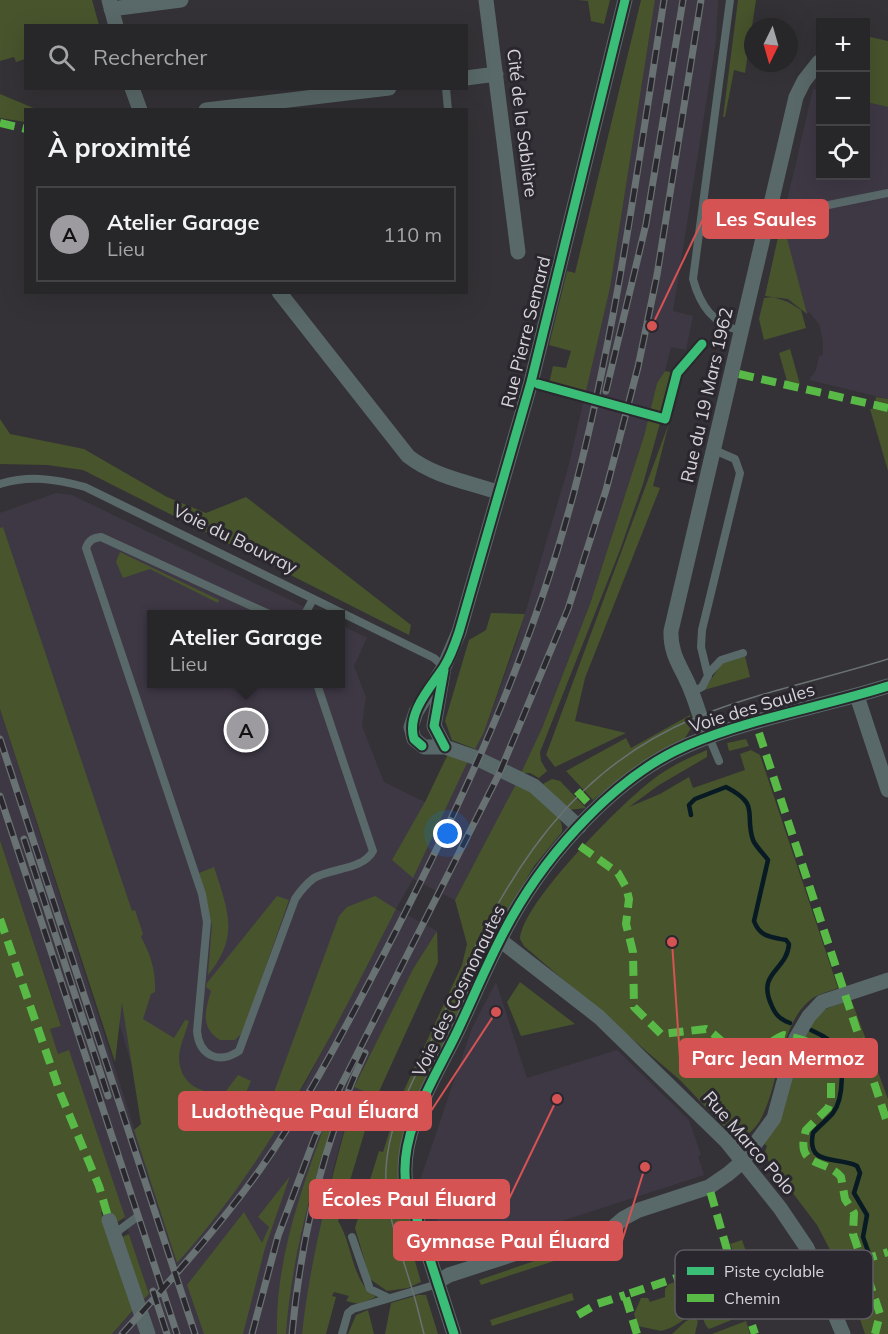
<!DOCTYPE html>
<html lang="fr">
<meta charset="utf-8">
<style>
:root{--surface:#272628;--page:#2f2e30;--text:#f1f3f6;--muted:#a4a5a8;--line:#434345;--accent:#9d9ba0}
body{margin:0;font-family:Mulish,sans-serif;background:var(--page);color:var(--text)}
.controls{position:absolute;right:18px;top:18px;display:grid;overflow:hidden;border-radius:0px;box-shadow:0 6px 24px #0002}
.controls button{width:54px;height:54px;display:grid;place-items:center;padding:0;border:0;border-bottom:2px solid var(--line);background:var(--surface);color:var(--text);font:30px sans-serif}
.compass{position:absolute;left:744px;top:18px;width:54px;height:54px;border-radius:50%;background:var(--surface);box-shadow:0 6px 24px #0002;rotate:185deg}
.you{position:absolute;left:448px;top:834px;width:21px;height:21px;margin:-15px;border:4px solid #fff;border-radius:50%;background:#1a73e8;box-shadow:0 0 0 9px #1a73e833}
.badge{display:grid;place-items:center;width:39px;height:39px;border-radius:50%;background:var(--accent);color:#111;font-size:20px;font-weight:700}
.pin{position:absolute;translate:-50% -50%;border:3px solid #fff;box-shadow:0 2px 6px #0006}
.popup{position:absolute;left:147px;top:610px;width:198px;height:78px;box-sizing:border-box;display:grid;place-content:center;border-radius:0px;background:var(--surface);filter:drop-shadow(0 2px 4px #0005);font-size:20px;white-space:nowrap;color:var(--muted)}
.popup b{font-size:22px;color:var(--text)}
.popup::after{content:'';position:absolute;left:50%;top:100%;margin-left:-12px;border:12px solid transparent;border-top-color:var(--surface)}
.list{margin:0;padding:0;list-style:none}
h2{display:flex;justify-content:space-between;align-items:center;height:78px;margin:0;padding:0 24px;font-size:26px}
h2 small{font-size:20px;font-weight:400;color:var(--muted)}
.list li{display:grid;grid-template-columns:39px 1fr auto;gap:18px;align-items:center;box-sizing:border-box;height:96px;margin:0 12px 12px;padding:0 12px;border:2px solid var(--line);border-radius:0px}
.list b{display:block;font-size:22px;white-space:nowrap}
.list p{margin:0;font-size:20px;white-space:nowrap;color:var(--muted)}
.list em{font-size:20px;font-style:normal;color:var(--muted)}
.icon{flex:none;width:33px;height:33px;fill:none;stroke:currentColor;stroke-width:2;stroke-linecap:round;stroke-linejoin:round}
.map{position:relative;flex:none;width:888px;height:1334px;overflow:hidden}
.search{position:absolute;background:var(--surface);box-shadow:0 6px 24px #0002;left:24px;top:24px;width:444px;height:66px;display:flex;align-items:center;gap:15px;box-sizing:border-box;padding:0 21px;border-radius:0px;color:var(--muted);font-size:22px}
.panel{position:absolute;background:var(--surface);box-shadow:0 6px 24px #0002;left:24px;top:108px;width:444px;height:186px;border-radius:0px}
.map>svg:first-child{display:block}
</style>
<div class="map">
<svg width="888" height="1334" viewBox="0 0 888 1334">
<rect width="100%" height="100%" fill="#343236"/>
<path fill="#3e3845" d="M655,0H718L716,41L673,311L693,316L686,350L671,347L665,371L657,383L644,436L590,604L542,728L514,789L455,900L413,879L396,909L437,931L413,969L354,1087L363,1091L355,1113L349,1111L334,1166L315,1254L302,1334H112L149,1294L69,1051L58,1054L49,1029L61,1025L0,840V709L177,1262L227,1201L305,1084L382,937L184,1246L0,611V513L56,493L72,495L319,614H152V684H340L341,625L367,638L354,666L366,697L362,726L384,782L425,802L468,761L484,732L516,644L568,468L610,288Z
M813,89L820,91V176H866V102L888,107V399L809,380L816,370L819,356L823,355V342L819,324L809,312L807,314L788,299L765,296Z
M496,982L527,1078L617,1050L689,1120L701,1155L698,1156L704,1175L456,1255L451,1241L444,1243L432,1206L425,1204L419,1183L472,1028Z"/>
<path fill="#47542c" d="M0,0H92L99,25L26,26L25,59L16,62L14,57L0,61Z
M578,0H610L604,24L591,21L588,1Z
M641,0H655L610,288L584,400L547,393L553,366L566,368L571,351L549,345L567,271L575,273Z
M738,0H756L745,73L734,70L725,117H723Z
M866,36L888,41V107L866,102Z
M0,94L36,109L26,110L25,122L0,118Z
M781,224L784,227L807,314L788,299L765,296Z
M773,297L788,302L801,310L806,328L764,340L759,319L764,298Z
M790,349L800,384L787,381L779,353Z
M665,371L674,373L643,484L620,550L540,752L541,761L547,771L539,778L530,773H521L542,728L590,604L644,436L657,383Z
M876,397L888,399V471L870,409H874Z
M0,419L10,434L84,449L167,497L206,513L246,497L411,625L409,635L83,470L47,465L0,464Z
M669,423L653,486L660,488L585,678L575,721L626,733L555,767L546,755Z
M3,527L132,911L135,910L143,934L141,937C151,955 156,972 155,992L151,994L143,1019L174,1038L185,1020L189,1021C186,1032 179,1047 179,1058C180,1085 203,1096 226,1091L238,1075L251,1081L243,1100L267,1111L339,916L347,907L375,896L396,909C333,1033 271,1159 177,1263L134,1130L141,1124L122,1003L115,1062L0,709V528Z
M120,552L219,600L218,603L150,569L123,578L116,562Z
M491,613L525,614L484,732L475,749L452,740L445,721L469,640L486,630Z
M745,656L750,677L704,690L722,663Z
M690,715L691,728L685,738L639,764L593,800L566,771L626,738L631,748Z
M746,739L749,746L729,751L727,743Z
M707,750V757L659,785L629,807L660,794L689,777L693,788L745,770L740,754L751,750L760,755L838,988C828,992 817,994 809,1001C771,1033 781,1124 740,1138L731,1134L681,1081L524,946L520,939C522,903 621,804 651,781C668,767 688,758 707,750Z
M448,754L468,761L413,878L392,860L425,802Z
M552,779L560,781L586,808L568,810L541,785Z
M517,782C533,791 565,811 562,832L534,866L497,930L401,1142L419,1244L411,1247L421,1282L408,1288L387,1291L370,1279L355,1228L379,1151L383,1152L399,1101L462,965L467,944L455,900Z
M0,840L61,1026L50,1029L58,1054L69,1050L125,1217L116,1223L110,1211L101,1212L135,1308L112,1334H0Z
M214,867C228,911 240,936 208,975L212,925L199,873Z
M277,896L289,900L243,1032L235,1040H220C200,1027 205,1011 211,991L206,987L207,983Z
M437,931L438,962L372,1107L338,1221C353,1244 351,1282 376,1297L359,1304L346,1301L349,1296L334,1292L332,1296L336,1297L326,1334H302C310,1259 330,1184 350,1111L355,1112L363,1091L354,1087L413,969Z
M520,982L575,1024L521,1036L507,1002Z
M851,999L888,1099V1334H865L848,1284L817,1225L764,1155L767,1146L763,1143L810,1025L821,1011Z
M324,1127L331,1128C309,1195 291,1263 286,1334H277C275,1263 300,1193 324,1127Z
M290,1176L265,1248L243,1334H204L187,1285L244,1212L262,1243L269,1227L258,1217Z
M129,1234L149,1294L142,1301L120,1238Z
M742,1240L748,1257L739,1265L730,1244Z
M555,1254L557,1260L481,1285L479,1280Z
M751,1268L757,1286L748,1293L740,1273Z
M705,1272L710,1279C706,1301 684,1326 661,1331L638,1326L634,1314L641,1298H648L650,1302L665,1297V1289L669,1284Z
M722,1274L733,1279L737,1293L731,1296L735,1311L742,1309L744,1315L709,1329C695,1317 708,1283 722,1274Z
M572,1293L574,1300L492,1326L490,1320Z
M418,1295H426L438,1334H385L391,1303Z
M368,1310L374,1334H348L356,1315Z
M694,1318L698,1321L695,1334H672L686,1321Z
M746,1321L750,1334H712Z"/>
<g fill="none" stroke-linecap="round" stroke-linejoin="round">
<path stroke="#081a24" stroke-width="4.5" d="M691,815L689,805L695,799L726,787C761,805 744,813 753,840C756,847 764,854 768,860L754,921C760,937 770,937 786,940L789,944C787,971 757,972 771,1004C775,1014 779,1019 790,1023
M811,1030C819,1034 828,1037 834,1045C845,1061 844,1098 833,1113C827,1120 819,1126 813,1133C806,1167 837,1156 857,1166L860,1173L854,1193L867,1215L863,1237L869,1254"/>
<path stroke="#596868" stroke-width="8" d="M730,0L693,279C700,305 713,325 742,331
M446,88L448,110
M769,214H784L888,193
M0,484C30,475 56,479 85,487L434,658L444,667
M269,614L101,537C93,538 89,540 86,548L202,894L207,922L197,1031C199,1055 218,1065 239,1051L295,899C301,890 306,884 314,878C331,868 363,870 373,851L317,684
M305,614L313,599
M708,674L721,660L743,653
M692,692L702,687L708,676L701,647L702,630L740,473L735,459L714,450
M709,737L719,761
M114,1234L137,1217
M352,1237L370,1289L389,1298
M342,1334L348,1313L353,1309L431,1286L437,1282"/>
<path stroke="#596868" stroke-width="15" d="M109,0L116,26
M486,0L518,252
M111,9L181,0
M466,78L496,74
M132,88L140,110
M206,110L389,88
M279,292L408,456C433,476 467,482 498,492
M444,667L434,726L445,747
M857,696L888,790
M709,737C701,722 698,708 692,693C684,670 670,657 671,631L796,97L804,81L819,62
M579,827L534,786L474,757L445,747H424L414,739L411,727L416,712L444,667L459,632L531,382L625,0
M500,940L599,1017L727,1142L780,1208L807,1248L843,1334
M109,1220L148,1334
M437,1282L449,1275L551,1242H596L624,1218L639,1210L709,1187L728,1174L742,1162L774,1118L796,1038L809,1016L822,1002L888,980
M454,1334L406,1185C398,1132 435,1078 457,1032C475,994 491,954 512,917C549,851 617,775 688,745C751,718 822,707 888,686"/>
<path stroke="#697272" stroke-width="1.5" d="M424,1334C420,1319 417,1304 412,1289C391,1218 371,1180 401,1106C476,950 524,789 697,717C758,692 825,679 888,659"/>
<defs>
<path id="rail" d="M606,391L646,224L683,0
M0,739L195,1334
M0,796L177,1334
M24,839L108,1096
M153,1291L167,1334
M122,1334C170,1281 217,1229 259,1171C307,1103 345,1028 384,954C461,805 531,655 574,492C616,331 638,165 664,0
M252,1334L278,1236L315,1137L499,774L568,609L606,490L638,367L657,275L701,0
M292,1334C301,1237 323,1141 365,1053"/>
</defs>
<use href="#rail" stroke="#697272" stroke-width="7"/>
<use href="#rail" stroke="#2a272e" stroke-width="4.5" stroke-dasharray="14" stroke-linecap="butt"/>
<path stroke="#58b947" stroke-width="8" stroke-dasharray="15 8" stroke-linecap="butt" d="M0,123L26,129
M739,374L888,408
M759,733L888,1125
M577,791L589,804
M580,846L618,873L626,887L629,899L626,924L633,952L634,1007L661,1034L706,1029C722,1037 733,1061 755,1052C766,1048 773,1039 784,1035C799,1039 821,1043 831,1058V1101L828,1108L806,1130C794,1169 826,1158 841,1177L845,1199L854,1213L853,1234L880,1314L875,1334
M0,919L61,1095L99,1186L109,1220
M730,1260L755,1334
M862,1260L888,1252
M578,1315L597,1304L625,1295
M637,1334L625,1295L730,1260L709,1187"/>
<defs>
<path id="cycleway" d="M538,384L665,419L677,373L702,344
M444,670L434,726L445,747
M422,746L414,739C406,713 431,687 444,667C451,656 455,644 459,632L531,382L625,0
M454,1334L406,1185C398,1132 435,1078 457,1032C475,994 491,954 512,917C549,851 617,775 688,745C751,718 822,707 888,686"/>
</defs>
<use href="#cycleway" stroke="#2a272e" stroke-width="13"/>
<use href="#cycleway" stroke="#3abd76" stroke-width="9"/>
</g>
<g text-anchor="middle" stroke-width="6" stroke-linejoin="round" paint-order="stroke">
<g font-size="18" fill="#d6d3d9" stroke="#2a272e">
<text transform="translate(522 123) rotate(83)" y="6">Cité de la Sablière</text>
<text transform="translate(526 332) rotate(-76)" y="6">Rue Pierre Semard</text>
<text transform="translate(707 395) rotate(-77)" y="6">Rue du 19 Mars 1962</text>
<text transform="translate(235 539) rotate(26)" y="6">Voie du Bouvray</text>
<text transform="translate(752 708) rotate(-17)" y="6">Voie des Saules</text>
<text transform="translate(459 991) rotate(-64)" y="6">Voie des Cosmonautes</text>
<text transform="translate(749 1143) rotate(49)" y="6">Rue Marco Polo</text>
</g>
</g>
<rect x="675" y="1250" width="198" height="69" rx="9" fill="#2a272e" stroke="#5e5b61" stroke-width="1.5"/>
<rect x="687" y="1267" width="27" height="8" fill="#3abd76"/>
<rect x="687" y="1294" width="27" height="8" fill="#58b947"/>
<g font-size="16" fill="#d6d3d9">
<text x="724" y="1277">Piste cyclable</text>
<text x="724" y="1304">Chemin</text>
</g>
<path fill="none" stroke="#d65354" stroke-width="2" d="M652 326L703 219M672 942L680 1058M496 1012L431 1111M557 1099L509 1199M645 1167L622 1241"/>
<g fill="#d65354" stroke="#2a272e" stroke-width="2">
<circle cx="652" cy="326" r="6"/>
<circle cx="672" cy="942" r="6"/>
<circle cx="496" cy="1012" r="6"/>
<circle cx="557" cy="1099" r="6"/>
<circle cx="645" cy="1167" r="6"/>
</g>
<g fill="#d65354" stroke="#d65354" stroke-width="2">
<rect x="703" y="200" width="125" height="38" rx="6"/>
<rect x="680" y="1039" width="197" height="38" rx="6"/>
<rect x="179" y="1092" width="252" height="38" rx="6"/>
<rect x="310" y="1180" width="199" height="38" rx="6"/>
<rect x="394" y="1222" width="228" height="38" rx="6"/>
</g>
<g font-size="20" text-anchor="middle" font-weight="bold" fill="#fff">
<text x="766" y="226">Les Saules</text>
<text x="778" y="1065">Parc Jean Mermoz</text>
<text x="305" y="1118">Ludothèque Paul Éluard</text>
<text x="409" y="1206">Écoles Paul Éluard</text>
<text x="508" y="1248">Gymnase Paul Éluard</text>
</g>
</svg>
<div class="controls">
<button>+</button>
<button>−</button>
<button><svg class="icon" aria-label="locate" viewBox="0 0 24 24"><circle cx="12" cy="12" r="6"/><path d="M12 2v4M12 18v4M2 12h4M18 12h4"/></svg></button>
</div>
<svg class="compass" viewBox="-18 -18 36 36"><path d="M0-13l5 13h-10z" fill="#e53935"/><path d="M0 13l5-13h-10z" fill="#a4a5a8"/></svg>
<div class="you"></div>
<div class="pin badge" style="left:246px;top:730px">A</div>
<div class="popup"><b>Atelier Garage</b>Lieu</div>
<div class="search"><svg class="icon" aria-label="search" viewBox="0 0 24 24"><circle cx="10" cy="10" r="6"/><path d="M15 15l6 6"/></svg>Rechercher</div>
<section class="panel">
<h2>À proximité<small></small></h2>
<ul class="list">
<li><span class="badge">A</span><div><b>Atelier Garage</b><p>Lieu</p></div><em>110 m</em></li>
</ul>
</section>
</div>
